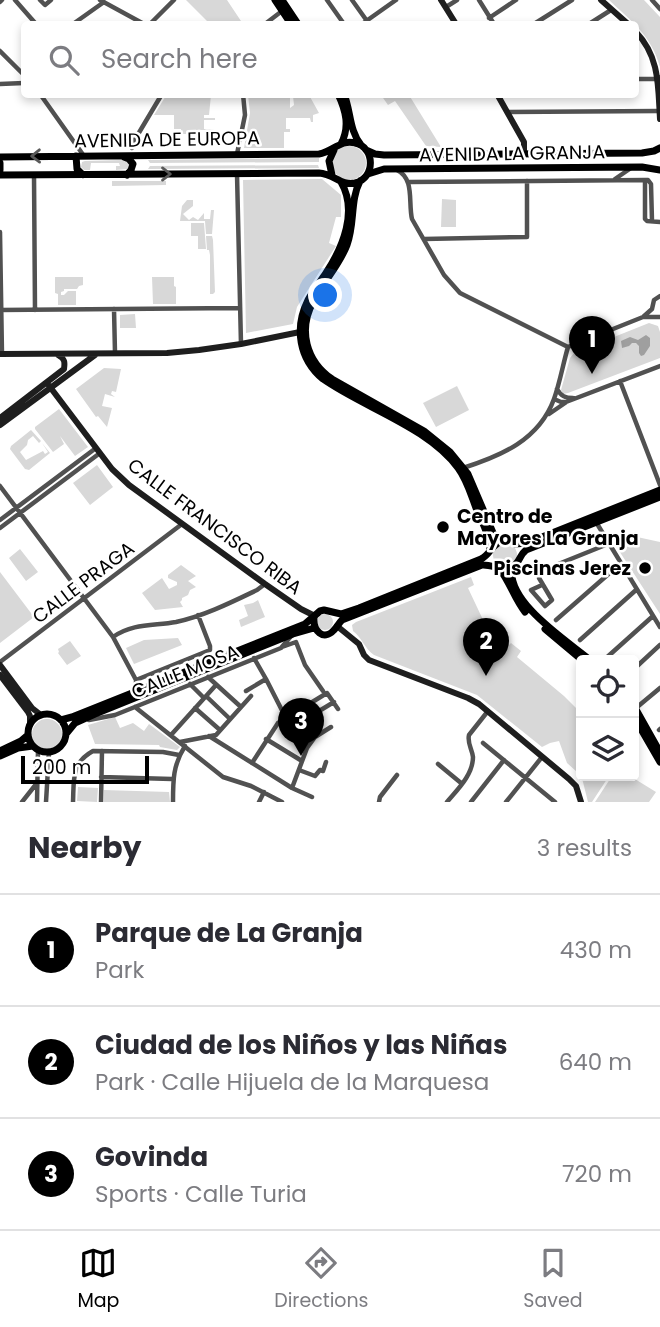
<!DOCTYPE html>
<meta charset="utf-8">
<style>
:root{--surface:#fff;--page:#f2f2f3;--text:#2b2b33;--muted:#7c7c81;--line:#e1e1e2;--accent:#000}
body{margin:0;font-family:Poppins,sans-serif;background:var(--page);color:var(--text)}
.controls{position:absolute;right:21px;bottom:21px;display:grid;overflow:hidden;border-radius:7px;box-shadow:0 4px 10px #0003}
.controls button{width:63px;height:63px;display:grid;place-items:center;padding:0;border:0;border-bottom:2px solid var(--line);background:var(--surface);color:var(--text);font:35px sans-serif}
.scale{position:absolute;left:21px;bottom:18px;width:128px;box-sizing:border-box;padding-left:7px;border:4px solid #000;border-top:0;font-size:19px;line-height:24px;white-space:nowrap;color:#000;-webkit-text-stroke:5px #fff;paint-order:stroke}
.you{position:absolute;left:326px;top:296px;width:24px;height:24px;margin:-18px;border:5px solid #fff;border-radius:50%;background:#1a73e8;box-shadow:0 0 0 10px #1a73e833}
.badge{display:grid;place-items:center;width:46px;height:46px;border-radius:50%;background:var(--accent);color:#fff;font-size:23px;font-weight:700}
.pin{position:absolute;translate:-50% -58px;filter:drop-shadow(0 2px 4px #0008)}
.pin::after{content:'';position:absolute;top:37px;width:24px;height:21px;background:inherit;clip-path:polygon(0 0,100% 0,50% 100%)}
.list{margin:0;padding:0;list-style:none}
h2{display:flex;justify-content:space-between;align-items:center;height:91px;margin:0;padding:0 28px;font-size:30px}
h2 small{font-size:23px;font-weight:400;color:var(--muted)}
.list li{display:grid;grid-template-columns:46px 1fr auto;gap:21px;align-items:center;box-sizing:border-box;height:112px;padding:0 28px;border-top:2px solid var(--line)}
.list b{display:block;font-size:26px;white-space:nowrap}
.list p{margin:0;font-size:23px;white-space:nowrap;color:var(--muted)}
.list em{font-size:23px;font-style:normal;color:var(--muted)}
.icon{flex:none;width:38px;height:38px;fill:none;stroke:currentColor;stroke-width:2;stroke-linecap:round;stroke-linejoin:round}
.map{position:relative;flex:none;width:660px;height:802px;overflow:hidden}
.search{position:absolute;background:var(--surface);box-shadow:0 4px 10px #0003;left:21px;right:21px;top:21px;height:77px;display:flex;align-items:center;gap:18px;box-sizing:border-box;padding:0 24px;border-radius:7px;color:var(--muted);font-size:26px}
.sheet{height:427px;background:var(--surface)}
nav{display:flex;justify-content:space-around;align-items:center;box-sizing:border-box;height:98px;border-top:2px solid var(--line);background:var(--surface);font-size:19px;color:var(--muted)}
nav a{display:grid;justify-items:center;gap:4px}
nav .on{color:var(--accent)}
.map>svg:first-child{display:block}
</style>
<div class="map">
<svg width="660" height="802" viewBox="0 0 660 802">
<rect width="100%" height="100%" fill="#fff"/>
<path fill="#d8d8d8" d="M186,0H227L243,24H210Z
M609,0H644L660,17V67C651,35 632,22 609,0Z
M167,94L211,95L209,115H204V118H215V120H204V129L215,130H198L197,134H181V129H174V115H154Z
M248,95H283L284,97H290V108L294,105L293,96L296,95H309L319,113L313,115V122H311L310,118H286V129H290V132H284V148H244L250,113Z
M381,95H409L441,147L426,146L395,101L388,105Z
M332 163a17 17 0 1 1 34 0a17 17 0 1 1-34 0Z
M319,158V162L150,163L148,160Z
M125,160L128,162L129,166L127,169L116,170V166H120L119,163H91L90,170H84L81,167L82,162L85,161Z
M318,165L319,168L148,169L150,166Z
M322,179L341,195V217H336L329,243L336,246L297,307L293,324L246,333L243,180Z
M112,181H166V185L112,186Z
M442,199L456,200V227H441Z
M187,200H193V206L183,214L189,220L193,217L198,220L204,213V219H210L211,210H214L212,234H206L205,221H180L182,206Z
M191,223H204L206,249H198V236H191Z
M206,236H212L213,240L215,292L213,294H210V255L209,250H207Z
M55,277H83V285L79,286L77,289H64V291L61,292V295H64L68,291H76V305H58V294L55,293Z
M152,277H174V286L176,287V304H153Z
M135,314L136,328H120V315Z
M649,323L658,326L660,332V358L568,393L563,394L561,390L570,358L574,353Z
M104,368L121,369L116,392L112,391L111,394L115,397L105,394L102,406L112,408L107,427L98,416L96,417L76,389Z
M457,386L469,410L436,427L423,403Z
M59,409L88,447L75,456L60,436L64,444L53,452L35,429V427Z
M31,430L41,441L39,443L33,436L28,440L27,445L20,452L26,460L43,451L45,454L48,452L42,443L50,453L29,470L25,469L10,449L11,446Z
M97,465L113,487L90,505L73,483Z
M628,535L660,542V614L614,543Z
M493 555a12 12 0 1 1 24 0a12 12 0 1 1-24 0Z
M20,549L38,572L26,581L9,558Z
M181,565L196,576L188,581L196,587L190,590L188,595L182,598V600L180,602L183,607L155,610L142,593L162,578L169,589L177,585V582L168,578V575Z
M0,572L34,617L0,643Z
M471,577L474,585L468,588L485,624L489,620L499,628L495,633L506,648L511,643L521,651L517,657L564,696L581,713V770L577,772L567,763L559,741L550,743L542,747L477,695L374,655C365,649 362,638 353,631L352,625L356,622Z
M258,600L265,617L241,627L239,620L248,616L244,605L253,603Z
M317 622a8 8 0 1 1 16 0a8 8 0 1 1-16 0Z
M178,638L182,645L134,664L126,648L144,640Z
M70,641L81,656L67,665L58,653L59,652L58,649Z
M115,717L120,728L133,723L144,731L149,724L180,747L177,750L160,747L159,745L95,744L88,725Z
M32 734a15 15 0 1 1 30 0a15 15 0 1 1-30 0Z
M581,774V776H609L592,802H588Z
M612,776H630L656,792L649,802H595Z
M78,787L98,788L97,802L77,801Z
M104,790L169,792L170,802H104Z"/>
<path fill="#9f9f9f" d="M646,335L650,338V346L644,355L641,356L639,353V346L636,343H632L629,346L622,348L621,341L630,337L638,340Z"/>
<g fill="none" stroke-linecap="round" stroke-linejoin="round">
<path stroke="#515151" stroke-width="4.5" d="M15,0L36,24
M40,0L45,5L51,0
M100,0L144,24
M327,0L344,24
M352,0L367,21
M479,0L494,24
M652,0L660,9
M0,2L2,0
M446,7L457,0
M489,18L516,0
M73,24L104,2
M150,24L174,0
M265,24L282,11
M362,24L396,0
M534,24L572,0
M589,24L611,10
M0,51L24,75
M636,79H657L660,77
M0,84L24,83
M40,94L84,156
M507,112L659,111
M132,148L134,141L162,94
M237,154L245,115L243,94
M397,170C415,179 408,202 412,219L444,275L460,293L568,347
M237,174L241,344
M34,175L35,310
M615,179L631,168
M645,180H648L651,184L652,221
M409,182L645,180V219L647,221L660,222
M0,232L2,354
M424,239L527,237V181
M114,309L115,353
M0,310L239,308
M644,317H660
M568,347L643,317L652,309L654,300L660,296
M620,381L660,485
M557,389C561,396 565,398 573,398
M554,399L561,402H566L660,366
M549,414L565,403
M463,468C501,456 539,440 554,399C560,382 563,364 568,347
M0,486L113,637L136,680V690
M0,520L96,448
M596,522L660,627
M0,528L100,453
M542,585L531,590L545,606L552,600L539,578L541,571L608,544
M556,620L620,564
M113,637C133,623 154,626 176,622C204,616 232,602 257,590L265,584
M580,640L636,590
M282,647L296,642L305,665L323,691
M254,658L266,679L291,728L334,702
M605,659L653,616
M0,662L182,524
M634,669L660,645
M208,677L241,707
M136,680L210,650V646L198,615
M190,684L204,698
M246,691L266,679
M206,696L230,719
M135,707L223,777L251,786L282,802
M195,708L220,730
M636,708L660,688
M89,720L115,715L281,648L292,635
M659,730L660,729
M171,735L216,685
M209,736L292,788L312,797
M266,739L302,761
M180,742L216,735L251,696
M483,743L555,802
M252,763L278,723L327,693L338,709
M438,764L461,783
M299,770L315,776L320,770L323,771L326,762
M101,777L172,779
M292,788L307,748L315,737L331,727
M22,802L37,783
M37,802L38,750
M46,802L49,752
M73,802C74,780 71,763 93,751L163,752L179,755
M101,802L102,751
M173,802C173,780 173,765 185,746
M259,802L264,792
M379,802L380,797L397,775
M447,802C457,790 473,775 473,757C472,749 467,743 469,735L488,711
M471,802L504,760
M506,802L542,757"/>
<path stroke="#1e1e1e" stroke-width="6" d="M441,0L456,24
M601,0L628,24
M636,32C660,57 658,87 660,119
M497,94L524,142V154
M0,354L167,353L199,350L241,344L300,332
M47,383L112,469L129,485L265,584L301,609L315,616
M0,418L64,369C65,362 65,359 58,355
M0,425L95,355
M337,626L359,644L364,655L369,660L468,698L479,704L569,779L576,786L581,802
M0,665L32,708L41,715
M0,675L28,712L30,716V725"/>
<path stroke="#000" stroke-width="7" d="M275,0L291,24
M282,0L298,24
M338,94C346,111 350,127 341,144
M344,94C351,111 349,130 361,145
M366,150L375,154L384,155L642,153L654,151L660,148
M76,156L77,169L83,175
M0,157L319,154C332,152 341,139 355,143C375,147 376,178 355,183C341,186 334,174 319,173L0,175
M124,157L129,159L133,164L131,170L127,175
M0,163V170
M368,174L384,169L642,167L660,170
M332,175L329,161L334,150
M360,181C350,200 355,224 347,245C339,266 323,282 313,302C298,330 306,361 332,379L424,431L450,452L468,474L494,535L515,544L527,543L660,490
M341,182C358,211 343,247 326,273C320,282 313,291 308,300C294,328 299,359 323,379C364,408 428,427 458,468C467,480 471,495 476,508C482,521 489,535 490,549
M512,567C506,602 566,640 590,660
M499,568C510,582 514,598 525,612
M314,618C313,630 323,642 334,630C337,627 339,623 342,620L482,565C494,564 507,575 516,564C521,558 520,555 526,550L660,497
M545,629L582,660
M634,706L660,752
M28 733a19 19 0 1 1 38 0a19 19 0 1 1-38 0Z
M634,717L660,762
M61,720L72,717L305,624L320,611L324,610L341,614L359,608L481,559C491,554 492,543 504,540
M66,734L75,723L95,714L293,634L314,628
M0,751L21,741L28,735
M0,756L18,748L33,746"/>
</g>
<defs><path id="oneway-chevron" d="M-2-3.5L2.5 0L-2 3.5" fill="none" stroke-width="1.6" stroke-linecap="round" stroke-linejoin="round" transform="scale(1.75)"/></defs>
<g stroke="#595959">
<use href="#oneway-chevron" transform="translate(36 156) rotate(179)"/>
<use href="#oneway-chevron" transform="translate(166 174)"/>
</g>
<g fill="#000" stroke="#fff" stroke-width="2.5">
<circle cx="443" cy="527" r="7"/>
<circle cx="645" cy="568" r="7"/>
</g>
<g text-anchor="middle" stroke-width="5" stroke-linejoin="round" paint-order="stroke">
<g font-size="19" fill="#000" stroke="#fff">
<text transform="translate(167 139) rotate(-1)" y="7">AVENIDA DE EUROPA</text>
<text transform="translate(512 153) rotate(-1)" y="7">AVENIDA LA GRANJA</text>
<text transform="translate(215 526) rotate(37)" y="7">CALLE FRANCISCO RIBA</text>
<text transform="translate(83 582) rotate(-37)" y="7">CALLE PRAGA</text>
<text transform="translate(185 671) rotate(-22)" y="7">CALLE MOSA</text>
</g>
<g font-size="19" font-weight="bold" fill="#000" stroke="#fff" text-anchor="start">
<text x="457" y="523">Centro de<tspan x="457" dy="22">Mayores La Granja</tspan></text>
<text x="631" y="575" text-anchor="end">Piscinas Jerez</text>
</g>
</g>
</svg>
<div class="controls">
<button><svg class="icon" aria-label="locate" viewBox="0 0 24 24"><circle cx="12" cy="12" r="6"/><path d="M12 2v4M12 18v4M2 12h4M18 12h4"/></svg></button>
<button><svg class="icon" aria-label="layers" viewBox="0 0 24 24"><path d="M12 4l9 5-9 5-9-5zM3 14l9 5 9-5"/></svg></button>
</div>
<div class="scale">200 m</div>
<div class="you"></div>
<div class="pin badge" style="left:592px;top:374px">1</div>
<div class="pin badge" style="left:486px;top:676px">2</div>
<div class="pin badge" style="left:301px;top:756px">3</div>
<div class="search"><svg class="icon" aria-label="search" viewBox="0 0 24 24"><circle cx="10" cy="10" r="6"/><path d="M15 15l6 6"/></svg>Search here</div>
</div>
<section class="sheet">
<h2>Nearby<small>3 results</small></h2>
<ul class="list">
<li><span class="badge">1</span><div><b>Parque de La Granja</b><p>Park</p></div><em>430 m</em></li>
<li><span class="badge">2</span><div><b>Ciudad de los Niños y las Niñas</b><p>Park · Calle Hijuela de la Marquesa</p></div><em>640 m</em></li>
<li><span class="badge">3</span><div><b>Govinda</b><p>Sports · Calle Turia</p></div><em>720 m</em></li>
</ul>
</section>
<nav>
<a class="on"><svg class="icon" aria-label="map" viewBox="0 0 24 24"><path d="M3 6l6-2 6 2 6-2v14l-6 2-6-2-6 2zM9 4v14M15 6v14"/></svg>Map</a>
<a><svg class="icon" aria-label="directions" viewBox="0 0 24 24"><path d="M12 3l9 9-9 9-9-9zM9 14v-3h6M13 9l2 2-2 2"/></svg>Directions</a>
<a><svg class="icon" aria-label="saved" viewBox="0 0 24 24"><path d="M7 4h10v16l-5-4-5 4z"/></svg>Saved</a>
</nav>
